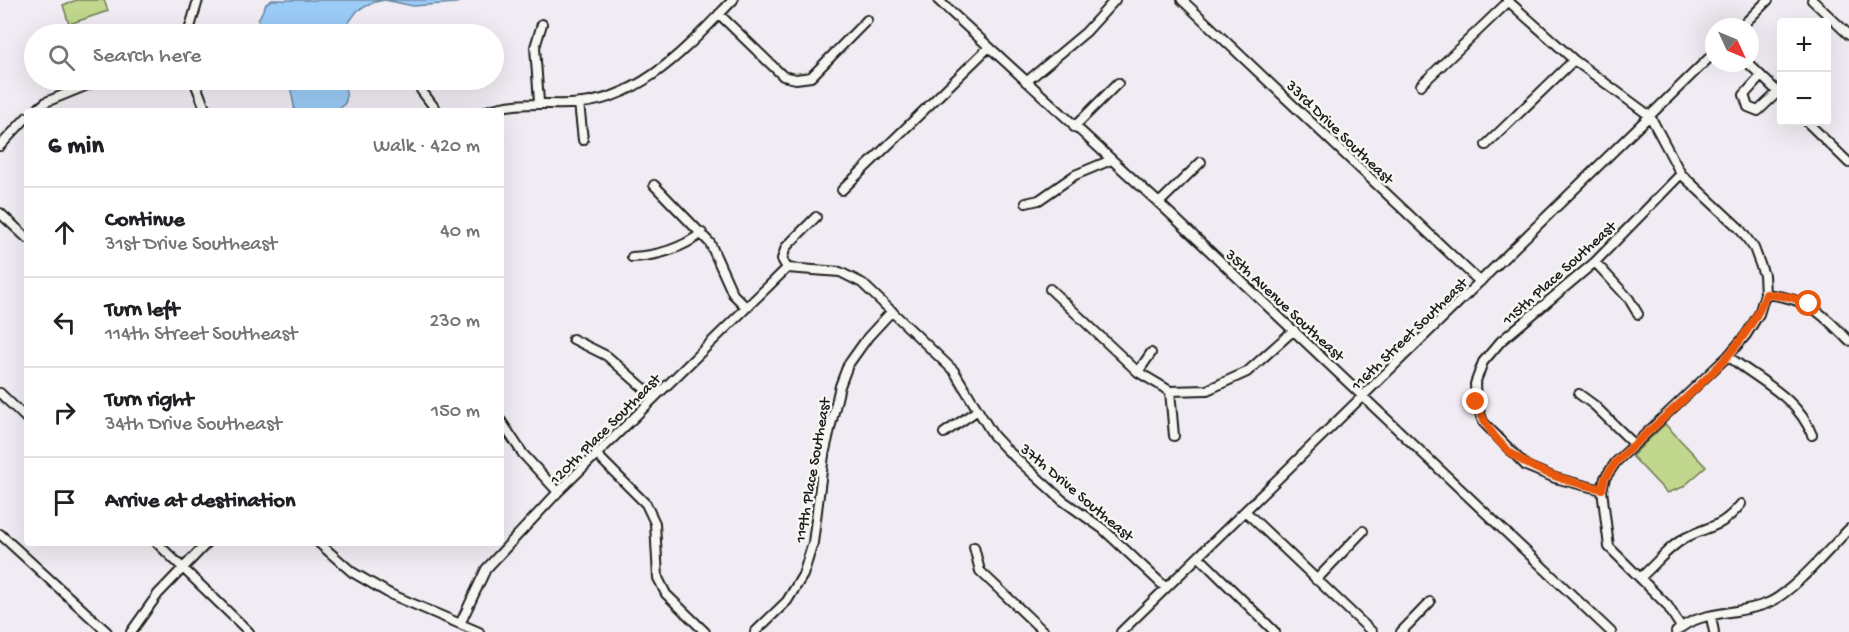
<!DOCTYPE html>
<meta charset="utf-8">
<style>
:root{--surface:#fff;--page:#f2f2f2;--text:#202124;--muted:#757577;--line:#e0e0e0}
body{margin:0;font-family:"Gochi Hand",sans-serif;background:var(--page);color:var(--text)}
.controls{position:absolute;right:18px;top:18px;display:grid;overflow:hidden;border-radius:6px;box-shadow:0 6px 24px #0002}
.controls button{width:54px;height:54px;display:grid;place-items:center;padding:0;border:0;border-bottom:2px solid var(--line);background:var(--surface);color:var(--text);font:30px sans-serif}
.compass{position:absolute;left:1705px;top:18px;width:54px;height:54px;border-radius:50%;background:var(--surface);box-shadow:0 6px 24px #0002;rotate:134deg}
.stop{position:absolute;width:18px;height:18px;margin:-14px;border:4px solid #ea580c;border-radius:50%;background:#fff}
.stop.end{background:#ea580c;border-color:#fff;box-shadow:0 2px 6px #0008}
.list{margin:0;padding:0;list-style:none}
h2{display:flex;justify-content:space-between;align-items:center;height:78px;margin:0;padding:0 24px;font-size:26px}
h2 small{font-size:20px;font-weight:400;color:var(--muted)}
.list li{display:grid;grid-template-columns:39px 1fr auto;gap:18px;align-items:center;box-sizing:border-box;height:90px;padding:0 24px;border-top:2px solid var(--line)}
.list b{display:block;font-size:22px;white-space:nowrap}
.list p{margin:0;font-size:20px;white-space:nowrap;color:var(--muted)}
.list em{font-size:20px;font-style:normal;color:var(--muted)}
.icon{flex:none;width:33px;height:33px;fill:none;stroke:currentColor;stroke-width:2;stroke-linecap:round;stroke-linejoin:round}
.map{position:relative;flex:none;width:1849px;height:632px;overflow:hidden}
.search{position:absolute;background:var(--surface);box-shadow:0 6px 24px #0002;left:24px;top:24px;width:480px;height:66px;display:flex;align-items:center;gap:15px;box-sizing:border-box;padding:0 21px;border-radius:33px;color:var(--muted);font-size:22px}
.panel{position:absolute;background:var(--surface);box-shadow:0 6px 24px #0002;left:24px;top:108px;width:480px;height:438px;border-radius:6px}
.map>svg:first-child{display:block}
</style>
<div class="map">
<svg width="1849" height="632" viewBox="0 0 1849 632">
<rect width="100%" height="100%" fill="#f1ecf3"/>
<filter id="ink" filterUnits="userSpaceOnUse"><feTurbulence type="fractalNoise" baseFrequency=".0167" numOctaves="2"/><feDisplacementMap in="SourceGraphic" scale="12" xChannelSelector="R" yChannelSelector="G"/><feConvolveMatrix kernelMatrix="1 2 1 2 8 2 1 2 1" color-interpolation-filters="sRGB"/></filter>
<g filter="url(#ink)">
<path fill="#c1d78d" stroke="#6e7a54" stroke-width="1.5" d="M77,0H104L108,11L69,24L63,5Z
M1665,424L1706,467L1683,487L1667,493L1632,456Z"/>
<path fill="#9bcbf7" stroke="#68859f" stroke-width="1.5" d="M272,0H464L456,3L413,6L385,0L375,2L358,10L340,34H263L258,20L266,4Z
M289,80H342C360,119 320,111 295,111Z"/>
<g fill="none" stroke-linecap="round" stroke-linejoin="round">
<defs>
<path id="minor" d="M938,0L1159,203L1611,632
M1182,0L1480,282
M1507,0L1574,60L1650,116L1681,174L1739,228L1754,248L1764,275L1765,294L1759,314L1746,335L1728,356L1616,462L1605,478L1602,490L1609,547L1667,605L1681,627
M1812,0L1849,35
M719,14L783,76L796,79L811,77L867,20
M1741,27L1768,0
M188,34L198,0
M1748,63L1782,96
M1761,76L1744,95L1748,107L1758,111L1778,92
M194,80L206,111
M1026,82L1086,32L1115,0
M1421,85L1509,1
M421,90L437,111
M539,102L535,47L542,24
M579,103L583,140
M35,111L46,102L100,80
M487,111C514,101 542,105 570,104C641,102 687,47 733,0
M1807,122L1849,163
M1074,127L1118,83
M1486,145L1574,60
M0,146L27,117
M654,185L710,243L733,294L745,306
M842,190L988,48
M1026,203L1039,200L1075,175L1111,160
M1159,203L1201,162
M0,213L27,238
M632,257C657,256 682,248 702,233
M1595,262L1629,299L1638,314
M787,268L840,272L862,283L954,371L993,435L1006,449L1062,500L1103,529L1166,588
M787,268L782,259L786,247L816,217
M1050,289L1138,372L1170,391L1207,390L1247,372L1294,330
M1765,294C1807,298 1821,312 1849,341
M573,339L607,356L654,397
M1728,356C1758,380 1798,397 1812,435
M1138,372L1151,353
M1170,391L1174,436
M0,393L27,419
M1579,394L1594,405L1634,444
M501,421L523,454L558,492
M944,433L978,410
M597,455L646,504L655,523L658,578L666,594L705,632
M1602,490L1555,478L1526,466L1483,422L1476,402L1475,384L1483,362L1501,341L1595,262L1681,174
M1246,512L1372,632
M0,534L107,632
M157,543L249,632
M319,543L352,572L390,594L479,632
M974,547L980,571L1044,632
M1199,557L1275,632
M1641,577C1655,565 1670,545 1687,537C1713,524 1720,529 1741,504
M1316,580L1363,531
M1711,617L1714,632
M461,622L486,569L558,492L787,268
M131,632L158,594L207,543
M755,632L787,601L803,575L813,543L824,455L840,386L848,365L868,337L892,311
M1121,632L1714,53
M1401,632L1430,602
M1676,632C1697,610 1740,615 1768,603C1792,593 1829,549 1849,529"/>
</defs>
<use href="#minor" stroke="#1c1c1c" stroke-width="12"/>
<use href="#minor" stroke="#f6f6f2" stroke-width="8"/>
</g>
</g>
<g fill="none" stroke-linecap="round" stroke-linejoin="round" filter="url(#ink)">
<path stroke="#ea580c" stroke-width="8" d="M1476,402C1497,462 1546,476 1602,489L1605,478L1616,462C1665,412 1743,360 1766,294L1790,297L1809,304"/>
</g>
<g text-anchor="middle" stroke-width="5" stroke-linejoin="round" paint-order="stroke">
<g font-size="16" fill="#1c1c1c" stroke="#f6f6f2">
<text transform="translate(1341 131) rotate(44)" y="6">33rd Drive Southeast</text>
<text transform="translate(1558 272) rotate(-42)" y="6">115th Place Southeast</text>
<text transform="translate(1286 304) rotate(43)" y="6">35th Avenue Southeast</text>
<text transform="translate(1408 333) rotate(-44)" y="6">116th Street Southeast</text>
<text transform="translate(604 428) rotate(-45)" y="6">120th Place Southeast</text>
<text transform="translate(811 470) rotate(-80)" y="6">119th Place Southeast</text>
<text transform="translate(1078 491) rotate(40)" y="6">37th Drive Southeast</text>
</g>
</g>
</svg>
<div class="controls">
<button>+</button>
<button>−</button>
</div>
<svg class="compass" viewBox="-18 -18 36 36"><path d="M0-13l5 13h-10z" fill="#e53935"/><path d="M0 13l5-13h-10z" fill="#757577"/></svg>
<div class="stop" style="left:1809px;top:304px"></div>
<div class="stop end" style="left:1476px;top:402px"></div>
<div class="search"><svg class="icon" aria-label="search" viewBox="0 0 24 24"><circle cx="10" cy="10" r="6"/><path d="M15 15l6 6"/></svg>Search here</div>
<section class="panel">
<h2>6 min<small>Walk · 420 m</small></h2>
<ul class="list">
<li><svg class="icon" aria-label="ahead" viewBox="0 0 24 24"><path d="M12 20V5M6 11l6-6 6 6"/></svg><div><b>Continue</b><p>31st Drive Southeast</p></div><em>40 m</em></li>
<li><svg class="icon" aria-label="left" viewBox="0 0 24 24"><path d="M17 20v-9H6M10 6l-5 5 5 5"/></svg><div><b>Turn left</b><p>114th Street Southeast</p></div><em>230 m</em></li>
<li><svg class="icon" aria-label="right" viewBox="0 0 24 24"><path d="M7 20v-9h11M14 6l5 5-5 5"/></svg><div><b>Turn right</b><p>34th Drive Southeast</p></div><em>150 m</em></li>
<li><svg class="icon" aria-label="arrive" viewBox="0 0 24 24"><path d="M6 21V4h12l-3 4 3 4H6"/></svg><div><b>Arrive at destination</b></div></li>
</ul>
</section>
</div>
